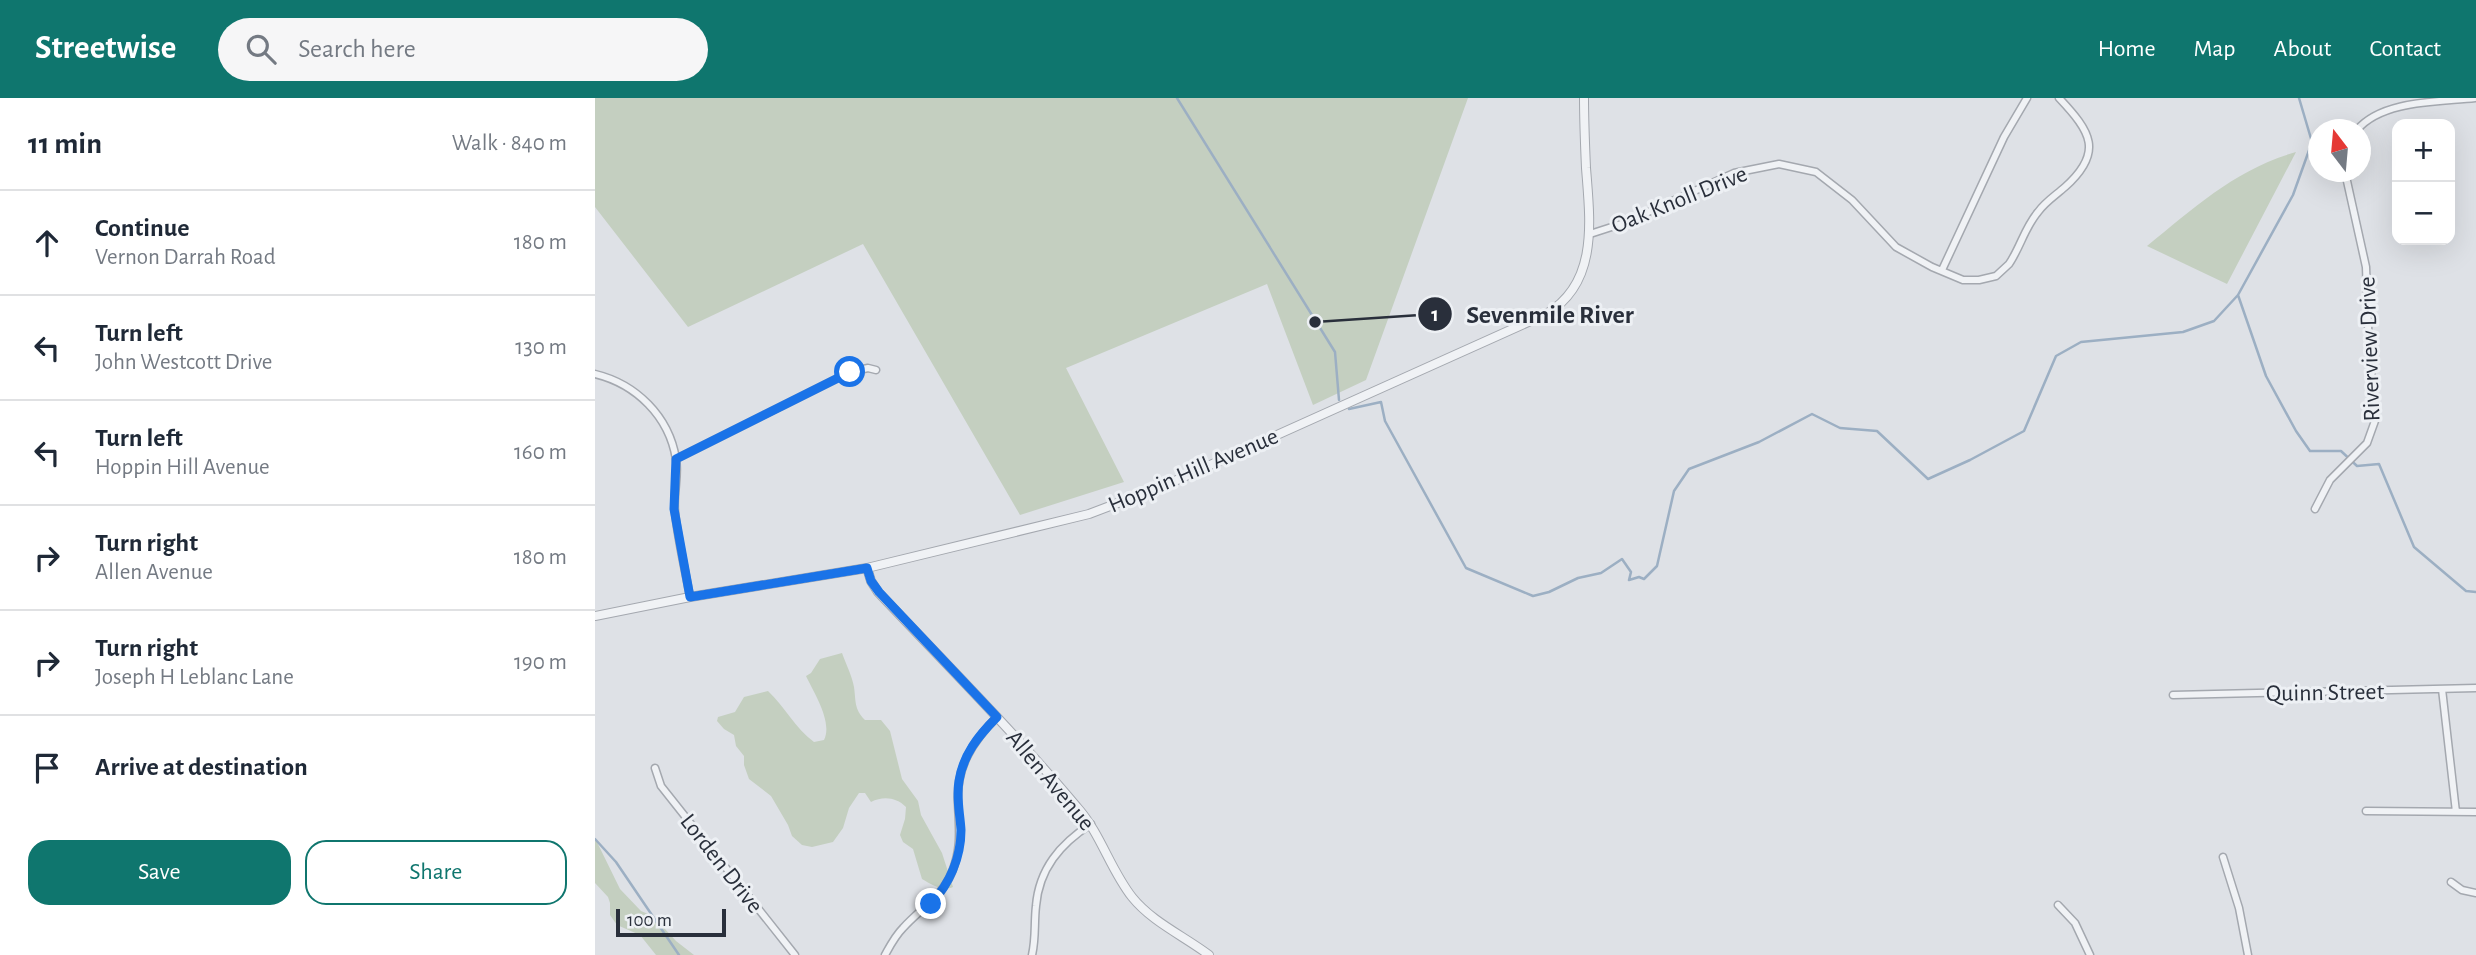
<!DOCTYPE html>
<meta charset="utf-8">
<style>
:root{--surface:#fff;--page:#f6f6f7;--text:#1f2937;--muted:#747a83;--line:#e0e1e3;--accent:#0f766e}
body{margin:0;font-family:"Alegreya Sans",sans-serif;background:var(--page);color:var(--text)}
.controls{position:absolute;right:21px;top:21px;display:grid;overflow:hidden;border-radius:14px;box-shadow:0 7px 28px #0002}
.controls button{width:63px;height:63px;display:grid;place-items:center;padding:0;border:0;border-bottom:2px solid var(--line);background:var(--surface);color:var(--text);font:35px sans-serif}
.compass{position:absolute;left:1713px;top:21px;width:63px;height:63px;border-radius:50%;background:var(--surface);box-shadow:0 7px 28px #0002;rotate:344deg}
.scale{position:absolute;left:21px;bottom:18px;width:110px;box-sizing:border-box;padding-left:7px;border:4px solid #292f3b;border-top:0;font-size:19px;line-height:24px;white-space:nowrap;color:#292f3b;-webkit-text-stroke:5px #edf0f4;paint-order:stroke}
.stop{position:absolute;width:21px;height:21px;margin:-16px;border:5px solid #1a73e8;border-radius:50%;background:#fff}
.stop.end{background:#1a73e8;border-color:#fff;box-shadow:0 2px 7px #0008}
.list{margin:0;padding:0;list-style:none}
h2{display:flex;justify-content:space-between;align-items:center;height:91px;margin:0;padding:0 28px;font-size:30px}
h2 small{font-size:23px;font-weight:400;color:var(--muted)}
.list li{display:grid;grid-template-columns:46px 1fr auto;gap:21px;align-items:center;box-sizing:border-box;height:105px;padding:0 28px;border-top:2px solid var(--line)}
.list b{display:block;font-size:26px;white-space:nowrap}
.list p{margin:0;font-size:23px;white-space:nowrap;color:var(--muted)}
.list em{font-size:23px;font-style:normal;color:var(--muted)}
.actions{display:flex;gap:14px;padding:21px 28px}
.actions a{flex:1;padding:16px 0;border:2px solid var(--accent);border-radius:21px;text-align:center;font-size:24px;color:var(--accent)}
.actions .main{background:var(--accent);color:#fff}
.icon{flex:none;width:38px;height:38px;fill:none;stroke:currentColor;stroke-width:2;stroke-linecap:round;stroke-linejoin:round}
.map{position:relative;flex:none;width:1881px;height:857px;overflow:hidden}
header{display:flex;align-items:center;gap:42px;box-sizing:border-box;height:98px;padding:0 35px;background:var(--accent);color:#fff}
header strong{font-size:33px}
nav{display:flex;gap:38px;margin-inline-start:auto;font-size:24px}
.search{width:490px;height:63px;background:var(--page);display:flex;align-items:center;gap:18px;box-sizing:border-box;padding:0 24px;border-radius:38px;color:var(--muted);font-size:26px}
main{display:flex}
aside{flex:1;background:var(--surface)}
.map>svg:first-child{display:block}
</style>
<header>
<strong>Streetwise</strong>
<div class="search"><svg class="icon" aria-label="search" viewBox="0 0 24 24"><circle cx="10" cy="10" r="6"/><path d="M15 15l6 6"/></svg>Search here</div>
<nav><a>Home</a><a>Map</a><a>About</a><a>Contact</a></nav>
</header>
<main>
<aside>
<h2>11 min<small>Walk · 840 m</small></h2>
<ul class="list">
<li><svg class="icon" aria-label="ahead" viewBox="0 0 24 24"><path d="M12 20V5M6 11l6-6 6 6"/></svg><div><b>Continue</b><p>Vernon Darrah Road</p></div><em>180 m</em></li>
<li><svg class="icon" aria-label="left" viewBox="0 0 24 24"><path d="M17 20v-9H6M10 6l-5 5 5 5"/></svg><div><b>Turn left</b><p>John Westcott Drive</p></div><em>130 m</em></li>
<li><svg class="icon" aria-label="left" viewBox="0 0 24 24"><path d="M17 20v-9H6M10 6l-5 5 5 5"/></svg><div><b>Turn left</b><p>Hoppin Hill Avenue</p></div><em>160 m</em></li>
<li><svg class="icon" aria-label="right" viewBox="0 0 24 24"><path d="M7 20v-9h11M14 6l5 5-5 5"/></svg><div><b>Turn right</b><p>Allen Avenue</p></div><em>180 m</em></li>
<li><svg class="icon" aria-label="right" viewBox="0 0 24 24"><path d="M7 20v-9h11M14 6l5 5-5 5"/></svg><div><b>Turn right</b><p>Joseph H Leblanc Lane</p></div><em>190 m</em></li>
<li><svg class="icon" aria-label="arrive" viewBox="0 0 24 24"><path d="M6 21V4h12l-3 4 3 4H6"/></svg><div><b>Arrive at destination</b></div></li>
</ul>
<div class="actions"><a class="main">Save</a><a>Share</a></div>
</aside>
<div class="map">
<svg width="1881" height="857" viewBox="0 0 1881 857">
<rect width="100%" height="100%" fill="#dee1e6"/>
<path fill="#c4cfc0" d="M0,0H873L771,282L718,307L672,186L471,270L529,384L425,417L268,146L93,229L0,109Z
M1701,54L1632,186L1552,148C1600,109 1641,71 1701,54Z
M247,555C251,566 257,578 259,589C261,603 259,611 270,622H286L295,633L307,681L323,703L326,717L347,755L358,789C347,794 336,786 327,781L318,751L308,744L305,737L310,721L311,709C301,699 288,698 276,704L270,695H264L254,710L248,730L238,744L217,749L207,747L197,738L193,727L176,698L154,681L149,667V658L141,648L139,637L129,631L122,623L123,619L140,614L149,599L173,593C190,609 200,630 219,644L229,642C238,624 219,595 211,578L216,575L225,561Z
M0,740L25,791L46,813L58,818L81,843L99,857H61L45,837L22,827L15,817V805L13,799L0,785Z"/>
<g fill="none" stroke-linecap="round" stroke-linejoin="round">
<path stroke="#9cafc3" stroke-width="2.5" d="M582,0L740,254L744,302
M1643,197L1671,278L1701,333L1715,353H1746L1762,368L1784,366L1819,449L1871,493L1881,494
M754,311L786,304L790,323L871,470L938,498L954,494L983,480L1006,475L1027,461L1036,474L1034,482L1044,479L1049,481L1062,468L1079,393L1094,371L1164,344L1217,316L1245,330L1282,333L1333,381L1375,362L1429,333L1461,258L1486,244L1588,234L1619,223L1643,197L1698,97L1717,44L1704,0
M0,741L21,764L84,857"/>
<defs>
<path id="minor" d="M1762,32C1787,2 1844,4 1880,0
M995,136L1029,125L1139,75L1184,66L1221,74L1257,102L1301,149L1337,169L1368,182H1384L1401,178L1414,166C1425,150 1430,129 1443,114C1450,104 1461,97 1470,89C1509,54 1496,34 1464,0
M1347,172L1409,39L1432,0
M0,276C41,286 74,318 81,361C84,378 78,396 80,414C83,443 90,471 95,499
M81,361L255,274L273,270L281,272
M1720,411L1735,382L1772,345L1781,320L1774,254L1771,169L1750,74
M1847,591L1861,714
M1578,597L1881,590
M60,670L66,688L200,857
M1771,713L1881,714
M1628,759L1644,810L1653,857
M1856,784L1867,792L1881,795
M1463,807L1480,825L1495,857
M290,857C295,848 300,838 308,830C326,810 346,800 357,774C367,749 364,730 363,705C361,669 378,643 402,619
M437,857C441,840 439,825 441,808C444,771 465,746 496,726"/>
<path id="tertiary" d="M272,470L276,483L283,494C350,565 419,634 482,709C506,736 515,771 537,799C557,824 589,838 614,857
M0,518L95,499L272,470L494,416L573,386L951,216C1004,185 995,122 991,70C990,47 989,23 989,0"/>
</defs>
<use href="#minor" stroke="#a4a8af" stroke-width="9"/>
<use href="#tertiary" stroke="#a4a8af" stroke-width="10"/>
<use href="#minor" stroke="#f0f2f5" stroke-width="6"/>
<use href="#tertiary" stroke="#f0f2f5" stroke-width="8"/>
</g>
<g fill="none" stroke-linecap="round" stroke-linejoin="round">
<path stroke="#1a73e8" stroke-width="9" d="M255,274L81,361L79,411L95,499L272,470L276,483L284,494L402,619C383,638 368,657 364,683C361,700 365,715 366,732C366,760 354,786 336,806"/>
</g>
<g text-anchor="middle" stroke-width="6" stroke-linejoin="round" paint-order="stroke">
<g font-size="24" fill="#292f3b" stroke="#edf0f4">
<text transform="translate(1084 101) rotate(-22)" y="8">Oak Knoll Drive</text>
<text transform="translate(1774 251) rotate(-92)" y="8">Riverview Drive</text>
<text transform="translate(598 372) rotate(-23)" y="8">Hoppin Hill Avenue</text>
<text transform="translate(1730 594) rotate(-1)" y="8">Quinn Street</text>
<text transform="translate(456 682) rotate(50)" y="8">Allen Avenue</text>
<text transform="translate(127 765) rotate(52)" y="8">Lorden Drive</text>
</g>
</g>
<path fill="none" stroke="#292f3b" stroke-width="2.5" d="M720 224L840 216"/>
<g fill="#292f3b" stroke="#edf0f4" stroke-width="2.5">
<circle cx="720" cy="224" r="7"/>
<circle cx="840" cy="216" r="18"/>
</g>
<g font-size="21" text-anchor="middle" font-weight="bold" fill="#fff">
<text x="840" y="223">1</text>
</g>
<g font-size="26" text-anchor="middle" font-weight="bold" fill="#292f3b" stroke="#edf0f4" stroke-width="6" stroke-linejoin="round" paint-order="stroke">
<text x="955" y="225">Sevenmile River</text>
</g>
</svg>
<div class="controls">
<button>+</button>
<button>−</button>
</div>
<svg class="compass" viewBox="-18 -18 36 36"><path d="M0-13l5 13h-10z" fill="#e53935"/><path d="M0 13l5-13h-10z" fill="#747a83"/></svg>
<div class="scale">100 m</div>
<div class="stop" style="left:255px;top:274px"></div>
<div class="stop end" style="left:336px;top:806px"></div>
</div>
</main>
